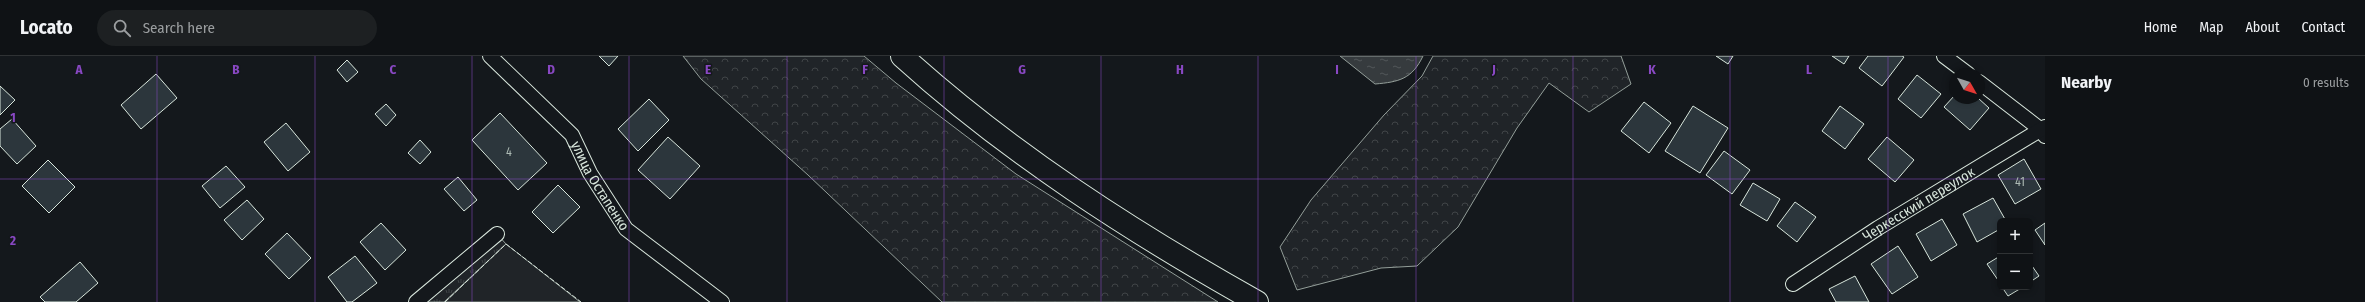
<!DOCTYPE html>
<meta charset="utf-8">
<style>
:root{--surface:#0f1215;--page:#1d2022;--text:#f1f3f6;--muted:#9b9ea0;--line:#2f3234}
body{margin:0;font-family:"Fira Sans Condensed",sans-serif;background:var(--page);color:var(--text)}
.controls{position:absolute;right:12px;bottom:12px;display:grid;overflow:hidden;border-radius:6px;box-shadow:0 2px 6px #0003}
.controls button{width:36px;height:36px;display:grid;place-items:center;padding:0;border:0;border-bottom:1px solid var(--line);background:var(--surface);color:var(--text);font:20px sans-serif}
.compass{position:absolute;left:1949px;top:12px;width:36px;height:36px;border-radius:50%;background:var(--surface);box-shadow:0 2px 6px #0003;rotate:129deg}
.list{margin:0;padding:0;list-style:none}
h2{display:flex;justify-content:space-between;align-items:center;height:52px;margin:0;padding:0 16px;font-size:17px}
h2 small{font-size:13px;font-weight:400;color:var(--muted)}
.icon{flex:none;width:22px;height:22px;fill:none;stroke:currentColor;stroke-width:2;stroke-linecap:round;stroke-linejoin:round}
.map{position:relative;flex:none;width:2045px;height:246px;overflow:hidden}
header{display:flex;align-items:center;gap:24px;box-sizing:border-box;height:56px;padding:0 20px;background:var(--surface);border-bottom:1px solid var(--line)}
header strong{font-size:19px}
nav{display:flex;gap:22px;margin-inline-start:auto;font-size:14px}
.search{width:280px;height:36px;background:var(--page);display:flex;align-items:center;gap:10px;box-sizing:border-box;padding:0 14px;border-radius:22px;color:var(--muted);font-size:15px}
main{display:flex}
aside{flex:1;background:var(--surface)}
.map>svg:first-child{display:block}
</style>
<header>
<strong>Locato</strong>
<div class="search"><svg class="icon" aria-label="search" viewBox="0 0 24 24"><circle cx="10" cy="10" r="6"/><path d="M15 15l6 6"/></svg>Search here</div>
<nav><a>Home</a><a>Map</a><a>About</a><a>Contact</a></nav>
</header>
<main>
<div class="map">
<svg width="2045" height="246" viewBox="0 0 2045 246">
<defs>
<pattern id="grass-tufts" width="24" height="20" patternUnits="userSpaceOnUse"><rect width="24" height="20" fill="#202428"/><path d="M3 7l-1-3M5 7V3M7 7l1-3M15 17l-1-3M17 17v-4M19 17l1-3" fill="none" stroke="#404447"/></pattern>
<pattern id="forest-crowns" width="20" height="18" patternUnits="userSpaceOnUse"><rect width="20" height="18" fill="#202428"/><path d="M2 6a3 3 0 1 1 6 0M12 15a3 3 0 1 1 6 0" fill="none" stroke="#404447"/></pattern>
<pattern id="water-ripples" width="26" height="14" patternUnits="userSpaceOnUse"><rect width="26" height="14" fill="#363b3e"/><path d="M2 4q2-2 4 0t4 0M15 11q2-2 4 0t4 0" fill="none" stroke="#525759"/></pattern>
</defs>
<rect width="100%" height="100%" fill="#14181c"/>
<path fill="url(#grass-tufts)" stroke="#939e99" d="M497,178L506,188L444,246H419Z"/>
<path fill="url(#forest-crowns)" stroke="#939e99" d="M683,0H864L896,27L1016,118L1218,246H942L808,119L701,23Z
M1433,0H1621L1631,28L1589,56L1549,27L1517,72L1458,171L1417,210L1381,212L1297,234L1280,191L1311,144L1384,59L1422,20Z"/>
<path fill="#202428" stroke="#939e99" d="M506,188L580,246H445Z"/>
<path fill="url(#water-ripples)" stroke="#939e99" d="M1340,0H1423C1412,23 1399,26 1375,28Z"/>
<path fill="#2c363c" stroke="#d8e6dc" d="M599,0H618L609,10Z
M1716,0H1733L1728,8Z
M1832,0H1849L1844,8Z
M1868,0H1902L1904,1L1882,30L1859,12Z
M347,4L358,16L347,26L337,14Z
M156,18L177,42L141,73L121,49Z
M1917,19L1941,38L1921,62L1898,43Z
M0,30L15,44L0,59Z
M1955,39V42H1978L1989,52L1970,74L1944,51Z
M649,43L669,64L638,95L618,73Z
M1644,46L1671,67L1649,97L1621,75Z
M386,48L396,59L386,70L375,58Z
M1693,50L1728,72L1700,117L1665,95Z
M1840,50L1864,68L1845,93L1822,75Z
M500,57L547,107L518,134L472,84Z
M12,63L36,90L17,108L0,90V73Z
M286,67L310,96L288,115L264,86Z
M668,81L700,110L670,143L638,114Z
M1887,81L1914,104L1895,126L1868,103Z
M420,84L431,96L420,108L408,97Z
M1724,95L1750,114L1732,138L1706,119Z
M2024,103L2041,133L2015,148L1998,119Z
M48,104L75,131L49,157L22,130Z
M226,110L245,131L220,152L202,130Z
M458,121L477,144L464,155L444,133Z
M1753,127L1780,143L1767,165L1740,149Z
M558,129L580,151L553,177L532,156Z
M1993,142L2006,165H2000V173L1977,186L1963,158Z
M247,144L264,163L242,184L224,164Z
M1795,146L1816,161L1797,186L1777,170Z
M1942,163L1957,189L1931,205L1916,178Z
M381,167L406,194L385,214L360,186Z
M2045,167V189L2035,174Z
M287,177L311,202L289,223L265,198Z
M1898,190L1918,221L1892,238L1871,208Z
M355,200L377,227L352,246H347L328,221Z
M2000,200V227L1987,208Z
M80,206L98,227L76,246H45L40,241Z
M2030,207L2039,220L2030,226Z
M1855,220L1869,246H1836L1829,233Z
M2002,231H2023L2008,240Z"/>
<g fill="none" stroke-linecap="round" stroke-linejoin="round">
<defs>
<g id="street">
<path id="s1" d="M490,0L572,79L590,117L626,173L722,246"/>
<path d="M1944,0L1968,18"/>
<path d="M1979,26L2040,73L2045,80"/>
<path id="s2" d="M1793,228L1878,172L2045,71"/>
<path d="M416,246L497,178"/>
</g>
<path id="primary" d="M902,0C1009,97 1132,176 1257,246"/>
</defs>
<use href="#street" stroke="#d8e6dc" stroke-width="16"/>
<use href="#primary" stroke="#d8e6dc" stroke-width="24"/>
<use href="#street" stroke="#14181c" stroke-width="14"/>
<use href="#primary" stroke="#14181c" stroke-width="22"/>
<path stroke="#d8e6dc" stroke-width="1" stroke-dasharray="5 2" stroke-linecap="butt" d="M445,246L506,188L581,246"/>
</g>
<path fill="none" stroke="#8948c3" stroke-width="1" stroke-opacity="0.55" d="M157,0V246M315,0V246M472,0V246M629,0V246M787,0V246M944,0V246M1101,0V246M1258,0V246M1416,0V246M1573,0V246M1730,0V246M1888,0V246M0,123H2045"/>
<g text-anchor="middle" stroke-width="3" stroke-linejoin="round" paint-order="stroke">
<g font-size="12" fill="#adbab4">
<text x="509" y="100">4</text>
<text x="2020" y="130">41</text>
</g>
<g font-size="14" fill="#d8e6dc" stroke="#14181c">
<text dy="5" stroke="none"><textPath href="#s1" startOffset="172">улица Остапенко</textPath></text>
<text dy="5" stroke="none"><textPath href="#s2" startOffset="149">Черкесский переулок</textPath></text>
</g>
</g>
<g font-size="13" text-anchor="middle" font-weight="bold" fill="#8948c3" stroke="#14181c" stroke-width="3" stroke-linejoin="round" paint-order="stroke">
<text x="79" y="18">A</text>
<text x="236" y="18">B</text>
<text x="393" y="18">C</text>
<text x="551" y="18">D</text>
<text x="708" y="18">E</text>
<text x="865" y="18">F</text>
<text x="1022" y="18">G</text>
<text x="1180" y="18">H</text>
<text x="1337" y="18">I</text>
<text x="1494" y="18">J</text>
<text x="1652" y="18">K</text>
<text x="1809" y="18">L</text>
<text x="13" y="66">1</text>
<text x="13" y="189">2</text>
</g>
</svg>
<div class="controls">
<button>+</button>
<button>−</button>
</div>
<svg class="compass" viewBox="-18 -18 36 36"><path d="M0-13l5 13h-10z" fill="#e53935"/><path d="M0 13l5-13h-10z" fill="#9b9ea0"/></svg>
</div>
<aside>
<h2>Nearby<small>0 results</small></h2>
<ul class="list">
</ul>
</aside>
</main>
